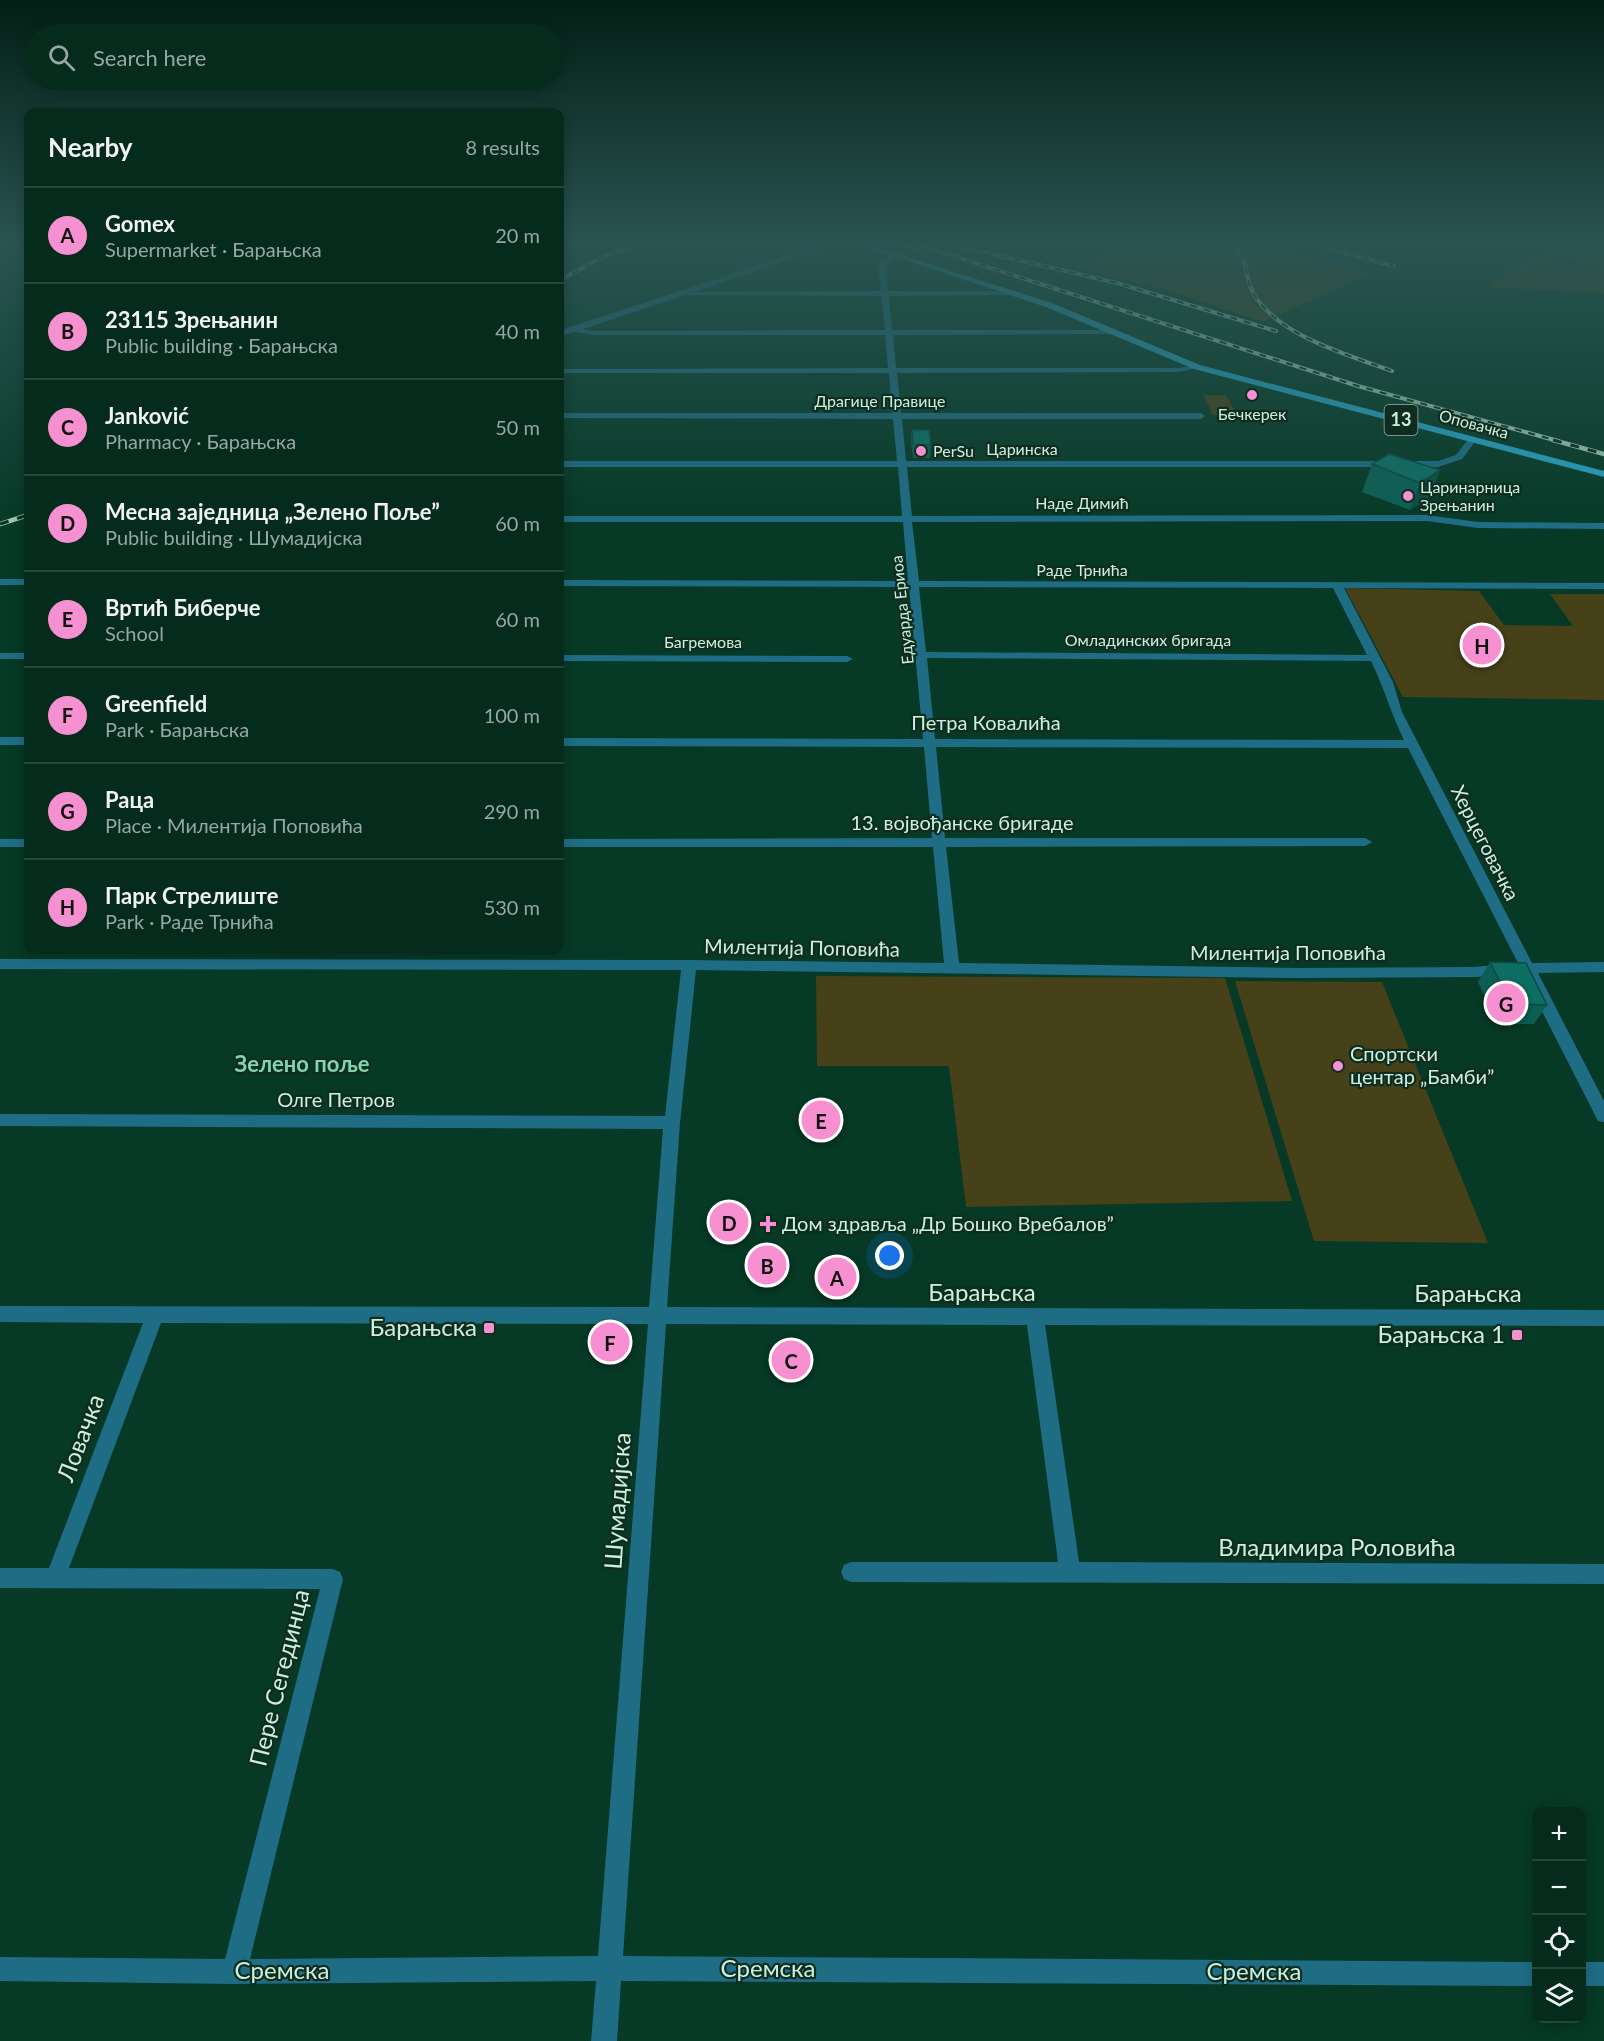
<!DOCTYPE html>
<meta charset="utf-8">
<style>
:root{--surface:#042b1c;--page:#123729;--text:#f1f3f6;--muted:#97a7a3;--line:#25473b;--accent:#f690d0}
body{margin:0;font-family:Lato,sans-serif;background:var(--page);color:var(--text)}
.controls{position:absolute;right:18px;bottom:18px;display:grid;overflow:hidden;border-radius:12px;box-shadow:0 3px 15px #0003}
.controls button{width:54px;height:54px;display:grid;place-items:center;padding:0;border:0;border-bottom:2px solid var(--line);background:var(--surface);color:var(--text);font:30px sans-serif}
.you{position:absolute;left:890px;top:1256px;width:21px;height:21px;margin:-15px;border:4px solid #fff;border-radius:50%;background:#1a73e8;box-shadow:0 0 0 9px #1a73e833}
.badge{display:grid;place-items:center;width:39px;height:39px;border-radius:50%;background:var(--accent);color:#111;font-size:20px;font-weight:700}
.pin{position:absolute;translate:-50% -50%;border:3px solid #fff;box-shadow:0 2px 6px #0006}
.list{margin:0;padding:0;list-style:none}
h2{display:flex;justify-content:space-between;align-items:center;height:78px;margin:0;padding:0 24px;font-size:26px}
h2 small{font-size:20px;font-weight:400;color:var(--muted)}
.list li{display:grid;grid-template-columns:39px 1fr auto;gap:18px;align-items:center;box-sizing:border-box;height:96px;padding:0 24px;border-top:2px solid var(--line)}
.list b{display:block;font-size:22px;white-space:nowrap}
.list p{margin:0;font-size:20px;white-space:nowrap;color:var(--muted)}
.list em{font-size:20px;font-style:normal;color:var(--muted)}
.icon{flex:none;width:33px;height:33px;fill:none;stroke:currentColor;stroke-width:2;stroke-linecap:round;stroke-linejoin:round}
.map{position:relative;flex:none;width:1604px;height:2041px;overflow:hidden}
.search{position:absolute;background:var(--surface);box-shadow:0 3px 15px #0003;left:24px;top:24px;width:540px;height:66px;display:flex;align-items:center;gap:15px;box-sizing:border-box;padding:0 21px;border-radius:33px;color:var(--muted);font-size:22px}
.panel{position:absolute;background:var(--surface);box-shadow:0 3px 15px #0003;left:24px;top:108px;width:540px;height:846px;border-radius:12px}
.map>svg:first-child{display:block}
</style>
<div class="map">
<svg width="1604" height="2041" viewBox="0 0 1604 2041">
<rect width="100%" height="100%" fill="#063926"/>
<path fill="#464119" d="M1133,243H1258L1369,274L1263,322L1164,289L1074,267Z
M1555,243H1604V293L1486,287L1534,255L1575,265L1580,263L1539,252Z
M1203,395H1226L1237,415H1213Z
M1345,588L1479,591L1504,625L1573,626L1550,594H1604V700L1403,697Z
M816,976L1225,978L1292,1201L966,1207L949,1066H817Z
M1235,981L1382,982L1488,1243L1314,1241Z"/>
<g fill="none" stroke-linecap="round" stroke-linejoin="round">
<path fill="#1f6d85" fill-rule="evenodd" d="M836,243H849L812,252L694,292L881,291L878,264L884,258L895,253L897,256L886,264L888,291H1012L1016,293L1012,295L889,296L892,330H1112L1116,332L1112,334L893,335L896,368H1179L1197,365L1201,367L1179,372L897,373L901,413H1201L1205,416L1201,419H902L906,461H1438L1456,455L1470,437L1477,439L1462,459L1438,467H907L912,516L1427,515L1478,522L1604,523V529L1478,528L1427,521L912,522L919,581L1604,583V589L1344,588L1393,682L1402,712L1532,963L1604,962V972L1538,973L1604,1101V1122L1598,1121L1523,974L1474,977L1298,978L696,970L680,1123L667,1307L1604,1310V1326L1045,1325L1079,1562L1604,1564V1584L851,1582L844,1579L841,1572L844,1565L851,1562H1058L1027,1325L666,1324L623,1956L1536,1962V1986L621,1981L617,2041H591L596,1981L234,1984L0,1981V1957L225,1959L320,1589L0,1588V1568H49L143,1323L0,1322V1306L649,1307L663,1129L0,1126V1114L665,1116L681,970L0,969V959L689,960L944,963L933,847H560V839L932,838L924,747L560,746V738L923,739L909,587L560,586V580L908,581L903,522H560V516H902L898,467H560V461H897L893,419L560,418V413H892L889,373H560V369L888,368L885,335H593L575,332L560,336V332L570,327L808,249ZM685,295L881,296L885,330L593,331L583,329ZM919,587L1333,588L1367,655L926,652ZM927,658L1371,661C1384,687 1391,714 1404,740L935,739ZM936,747L1408,748L1518,963L1474,967L1298,968L959,963L946,847L1365,846L1372,842L1365,838H945ZM161,1323L648,1324L598,1956L250,1959L343,1579L340,1572L333,1569L69,1568Z
M0,579H28V585H0Z
M0,653H28V659H0Z
M560,655L847,656L853,659L847,662L560,661Z
M0,737H28V745H0Z
M0,839H28V847H0Z
M1582,1962H1604V1986H1582Z"/>
<path fill="#27a5c9" fill-rule="evenodd" d="M854,243H864L1052,303L1200,365L1604,471V477L1194,369L1046,307Z"/>
<defs>
<path id="rail-far1" d="M899,243L919,249
M913,243L1358,386L1558,441
M946,243L1117,283L1276,331
M1231,243C1253,264 1242,276 1255,296C1281,337 1349,355 1392,371
M1308,243L1394,266
M560,280L606,255L643,243"/>
<path id="rail" d="M1553,440L1604,454
M0,524L28,515"/>
</defs>
<use href="#rail-far1" stroke="#a0cbb7" stroke-width="4"/>
<use href="#rail" stroke="#a0cbb7" stroke-width="4.5"/>
<use href="#rail-far1" stroke="#102c20" stroke-width="2" stroke-dasharray="7" stroke-linecap="butt"/>
<use href="#rail" stroke="#102c20" stroke-width="3" stroke-dasharray="9" stroke-linecap="butt"/>
</g>
<path fill="#0c5f55" d="M912,430L931,445L930,458H913L911,443Z
M1372,464L1440,470L1429,498L1410,510L1362,492Z
M1490,962L1547,1005L1534,1024H1498L1478,982Z"/>
<path fill="#0a4d45" d="M1440,470L1429,498L1410,510L1420,483Z"/>
<path fill="#0e6e63" stroke="#0a4d45" stroke-width="1.5" d="M912,430H929L931,445L913,444Z
M1389,454L1440,470L1420,483L1372,464Z
M1490,962L1526,963L1547,1005L1511,1004Z"/>
<linearGradient id="sky" x2="0" y2="1"><stop stop-color="#031f15"/><stop offset="0.46" stop-color="#2a5452"/><stop offset="1" stop-color="#2a5452" stop-opacity="0"/></linearGradient>
<rect width="1604" height="529" fill="url(#sky)"/>
<g fill="#f690d0" stroke="#102c20" stroke-width="2">
<circle cx="1252" cy="395" r="6"/>
<circle cx="921" cy="451" r="6"/>
<circle cx="1408" cy="496" r="6"/>
<circle cx="1338" cy="1066" r="6"/>
<path d="M765 1215h6v6h6v6h-6v6h-6v-6h-6v-6h6z"/>
<rect x="483" y="1322" width="12" height="12" rx="3"/>
<rect x="1511" y="1329" width="12" height="12" rx="3"/>
</g>
<g text-anchor="middle" stroke-width="4.5" stroke-linejoin="round" paint-order="stroke">
<g font-size="16" fill="#c9f2dd" stroke="#102c20">
<text x="880" y="407">Драгице Правице</text>
<text transform="translate(1474 424) rotate(15)" y="6">Оповачка</text>
<text x="1022" y="455">Царинска</text>
<text x="1082" y="509">Наде Димић</text>
<text x="1082" y="576">Раде Трнића</text>
<text transform="translate(902 610) rotate(-96)" y="6">Едуарда Ериоа</text>
<text x="1148" y="646">Омладинских бригада</text>
<text x="703" y="648">Багремова</text>
</g>
<g font-size="16" fill="#c9f2dd" stroke="#102c20" text-anchor="start">
<text x="1252" y="420" text-anchor="middle">Бечкерек</text>
<text x="933" y="457">PerSu</text>
<text x="1420" y="493">Царинарница<tspan x="1420" dy="18">Зрењанин</tspan></text>
</g>
<rect fill="#102c20" stroke="#92b7a4" stroke-width="1.5" x="1384.5" y="405" width="33" height="30" rx="4.5"/>
<g font-size="18" font-weight="bold" fill="#c9f2dd">
<text x="1401" y="426">13</text>
</g>
<g font-size="20" fill="#c9f2dd" stroke="#102c20">
<text x="986" y="730">Петра Ковалића</text>
<text x="962" y="830">13. војвођанске бригаде</text>
<text transform="translate(1485 843) rotate(63)" y="7">Херцеговачка</text>
<text transform="translate(802 948) rotate(1)" y="7">Милентија Поповића</text>
<text x="1288" y="960">Милентија Поповића</text>
<text x="336" y="1107">Олге Петров</text>
</g>
<g font-size="20" fill="#c9f2dd" stroke="#102c20" text-anchor="start">
<text x="1350" y="1061">Спортски<tspan x="1350" dy="23">центар „Бамби”</tspan></text>
<text x="782" y="1231">Дом здравља „Др Бошко Вребалов”</text>
</g>
<g font-size="22" font-weight="bold" fill="#7ed6ac" stroke="#102c20">
<text x="302" y="1072">Зелено поље</text>
</g>
<g font-size="24" fill="#c9f2dd" stroke="#102c20">
<text x="982" y="1301">Барањска</text>
<text x="1468" y="1302">Барањска</text>
<text transform="translate(81 1438) rotate(-69)" y="8">Ловачка</text>
<text transform="translate(618 1501) rotate(-86)" y="8">Шумадијска</text>
<text x="1337" y="1556">Владимира Роловића</text>
<text transform="translate(280 1678) rotate(-76)" y="8">Пере Сегединца</text>
<text x="768" y="1977">Сремска</text>
<text x="282" y="1979">Сремска</text>
<text x="1254" y="1980">Сремска</text>
</g>
<g font-size="24" fill="#c9f2dd" stroke="#102c20" text-anchor="end">
<text x="477" y="1336">Барањска</text>
<text x="1505" y="1343">Барањска 1</text>
</g>
</g>
</svg>
<div class="controls">
<button>+</button>
<button>−</button>
<button><svg class="icon" aria-label="locate" viewBox="0 0 24 24"><circle cx="12" cy="12" r="6"/><path d="M12 2v4M12 18v4M2 12h4M18 12h4"/></svg></button>
<button><svg class="icon" aria-label="layers" viewBox="0 0 24 24"><path d="M12 4l9 5-9 5-9-5zM3 14l9 5 9-5"/></svg></button>
</div>
<div class="you"></div>
<div class="pin badge" style="left:837px;top:1277px">A</div>
<div class="pin badge" style="left:767px;top:1265px">B</div>
<div class="pin badge" style="left:791px;top:1360px">C</div>
<div class="pin badge" style="left:729px;top:1222px">D</div>
<div class="pin badge" style="left:821px;top:1120px">E</div>
<div class="pin badge" style="left:610px;top:1342px">F</div>
<div class="pin badge" style="left:1506px;top:1003px">G</div>
<div class="pin badge" style="left:1482px;top:645px">H</div>
<div class="search"><svg class="icon" aria-label="search" viewBox="0 0 24 24"><circle cx="10" cy="10" r="6"/><path d="M15 15l6 6"/></svg>Search here</div>
<section class="panel">
<h2>Nearby<small>8 results</small></h2>
<ul class="list">
<li><span class="badge">A</span><div><b>Gomex</b><p>Supermarket · Барањска</p></div><em>20 m</em></li>
<li><span class="badge">B</span><div><b>23115 Зрењанин</b><p>Public building · Барањска</p></div><em>40 m</em></li>
<li><span class="badge">C</span><div><b>Janković</b><p>Pharmacy · Барањска</p></div><em>50 m</em></li>
<li><span class="badge">D</span><div><b>Месна заједница „Зелено Поље”</b><p>Public building · Шумадијска</p></div><em>60 m</em></li>
<li><span class="badge">E</span><div><b>Вртић Биберче</b><p>School</p></div><em>60 m</em></li>
<li><span class="badge">F</span><div><b>Greenfield</b><p>Park · Барањска</p></div><em>100 m</em></li>
<li><span class="badge">G</span><div><b>Раца</b><p>Place · Милентија Поповића</p></div><em>290 m</em></li>
<li><span class="badge">H</span><div><b>Парк Стрелиште</b><p>Park · Раде Трнића</p></div><em>530 m</em></li>
</ul>
</section>
</div>
